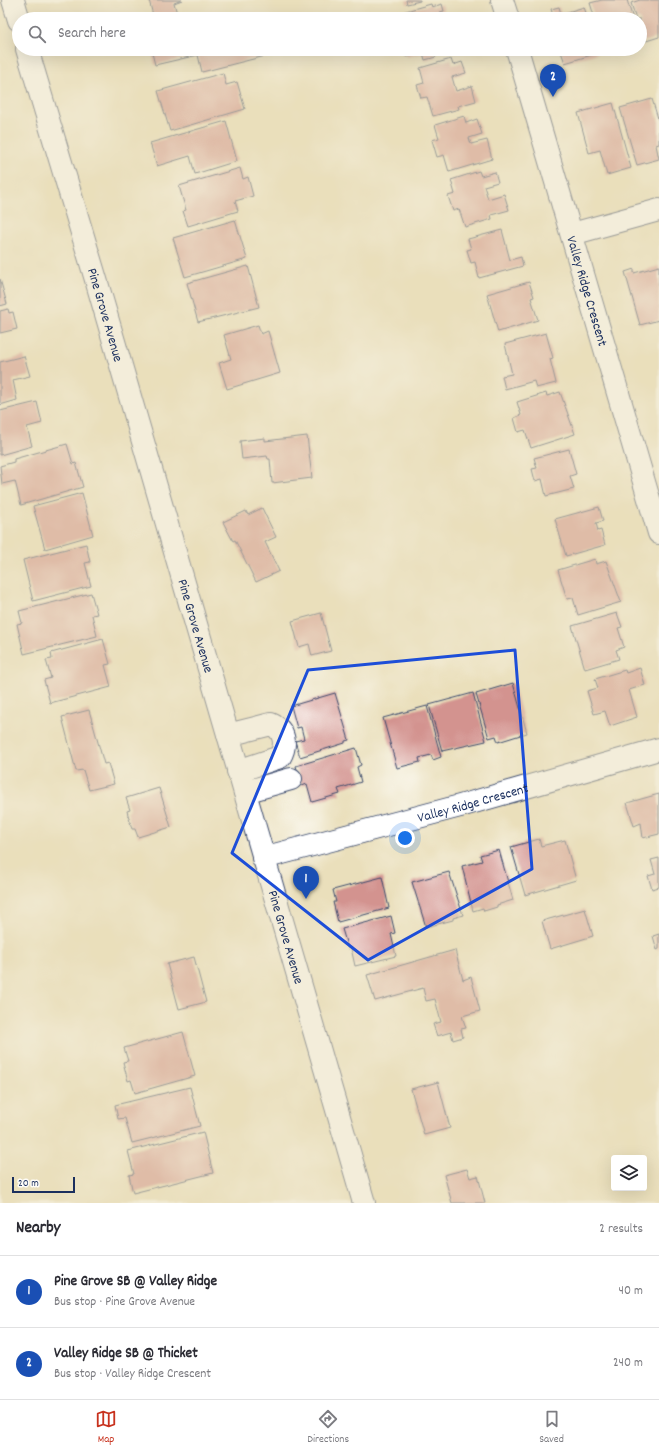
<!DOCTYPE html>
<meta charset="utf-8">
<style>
:root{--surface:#fff;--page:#f2f2f3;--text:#2b2b33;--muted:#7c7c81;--line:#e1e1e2;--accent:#c8321e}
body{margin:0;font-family:Dekko,sans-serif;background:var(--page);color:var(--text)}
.controls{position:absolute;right:12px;bottom:12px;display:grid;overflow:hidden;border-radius:4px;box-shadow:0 4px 16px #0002}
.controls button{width:36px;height:36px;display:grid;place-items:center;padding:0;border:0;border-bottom:1px solid var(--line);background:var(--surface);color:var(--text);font:20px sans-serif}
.scale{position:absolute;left:12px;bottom:10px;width:63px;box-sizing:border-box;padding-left:4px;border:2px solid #1b2f5e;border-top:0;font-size:11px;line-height:14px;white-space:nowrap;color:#1b2f5e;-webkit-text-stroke:3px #fdfcf7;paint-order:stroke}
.you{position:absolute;left:405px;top:838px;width:14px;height:14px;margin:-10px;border:3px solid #fff;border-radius:50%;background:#1a73e8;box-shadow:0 0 0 6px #1a73e833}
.badge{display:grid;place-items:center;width:26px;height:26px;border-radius:50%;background:var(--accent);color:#fff;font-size:13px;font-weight:700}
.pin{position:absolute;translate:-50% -33px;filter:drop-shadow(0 1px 2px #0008)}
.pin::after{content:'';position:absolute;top:21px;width:14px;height:12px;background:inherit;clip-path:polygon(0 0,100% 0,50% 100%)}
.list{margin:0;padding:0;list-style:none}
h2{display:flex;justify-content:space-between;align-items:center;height:52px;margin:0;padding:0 16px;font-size:17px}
h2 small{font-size:13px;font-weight:400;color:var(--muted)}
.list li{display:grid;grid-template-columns:26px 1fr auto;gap:12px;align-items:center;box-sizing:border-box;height:72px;padding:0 16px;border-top:1px solid var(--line)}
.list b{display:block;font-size:15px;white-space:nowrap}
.list p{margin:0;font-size:13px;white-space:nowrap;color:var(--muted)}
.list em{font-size:13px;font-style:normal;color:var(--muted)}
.icon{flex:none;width:22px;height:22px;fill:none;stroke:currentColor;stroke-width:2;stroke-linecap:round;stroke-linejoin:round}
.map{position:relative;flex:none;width:659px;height:1203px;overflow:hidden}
.search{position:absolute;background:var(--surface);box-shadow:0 4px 16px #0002;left:12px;right:12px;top:12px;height:44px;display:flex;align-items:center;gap:10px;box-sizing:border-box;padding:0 14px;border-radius:22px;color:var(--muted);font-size:15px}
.sheet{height:196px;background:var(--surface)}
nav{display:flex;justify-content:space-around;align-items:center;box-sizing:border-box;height:56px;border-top:1px solid var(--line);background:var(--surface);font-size:11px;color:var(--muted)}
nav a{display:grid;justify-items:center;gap:2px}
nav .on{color:var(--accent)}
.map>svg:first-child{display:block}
</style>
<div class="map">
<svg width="659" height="1203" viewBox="0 0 659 1203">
<rect width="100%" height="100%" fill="#fdfcf7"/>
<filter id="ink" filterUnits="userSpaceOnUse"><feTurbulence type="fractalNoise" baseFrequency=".025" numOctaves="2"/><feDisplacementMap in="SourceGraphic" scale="8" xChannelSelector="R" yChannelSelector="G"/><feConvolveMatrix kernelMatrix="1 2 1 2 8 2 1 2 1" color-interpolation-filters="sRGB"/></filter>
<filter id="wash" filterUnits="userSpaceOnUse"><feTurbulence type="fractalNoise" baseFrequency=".012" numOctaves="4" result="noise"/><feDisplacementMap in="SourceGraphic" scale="16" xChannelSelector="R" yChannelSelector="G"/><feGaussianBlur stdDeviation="0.9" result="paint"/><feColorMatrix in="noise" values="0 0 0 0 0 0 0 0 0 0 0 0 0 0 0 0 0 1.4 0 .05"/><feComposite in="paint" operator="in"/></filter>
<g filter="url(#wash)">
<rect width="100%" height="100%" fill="#eadfbb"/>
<g id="blocks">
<path fill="#d3938f" d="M149,0H182L174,3L178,17L154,19Z
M406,0H420V1L407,4Z
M602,0H627L633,19H595L590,3Z
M640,0H659V37L643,42L640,33V19H636L631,3Z
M431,4L432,7L442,4L444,11L440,12L442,19H396L395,14Z
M559,7L561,14L584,7L588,19H554L551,9Z
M151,49H271L273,54L202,72L198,55L155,65Z
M404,49H442L434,52L436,57L425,60L423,53L406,57Z
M560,49H597L598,53L565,63Z
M604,49H617L605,53Z
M451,59L453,65L462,62L466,73L452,77L456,91L472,86L476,101L458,106L459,109L433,116L427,97L421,98L417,85L424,83L420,68Z
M223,73L226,85L237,82L245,109L170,131L158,91Z
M652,99L659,122V144L656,145L659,159L637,165L620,108Z
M613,103L631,168L607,175L600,150L589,153L578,113Z
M464,116L466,123L477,119L482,134L469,138L471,144L487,140L492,159L449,172L444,155L437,157L432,140L439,138L435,125Z
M226,121L237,161L195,174L190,156L157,166L150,143Z
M240,168L243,179L248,177L253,196L235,201L238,211L188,226L183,211L186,210L179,186Z
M479,171L481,176L495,172L498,182L484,186L488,199L504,194L509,210L491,215L492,219L465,227L459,209L453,211L448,196L455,194L451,180Z
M235,220L247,259L185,277L173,238Z
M502,230L510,260L521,257L523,266L479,278L475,262L471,263L467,250L471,249L468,239Z
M248,266L259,307L198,322L187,283Z
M659,266V320L640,325L625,272L634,269V273Z
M0,279L7,304L0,306Z
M529,282L534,297L531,298L538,320L498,332L487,294Z
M8,309L9,313L13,312L17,329L0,333V311Z
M258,325L261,334L268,331L280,373L227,389L219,363L231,359L224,335Z
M546,333L553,358L550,359L556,383L536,388L534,381L505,389L502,376L512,374L505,344Z
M24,356L30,376L13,380L17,400L0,405V362Z
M560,392L575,434L531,448L525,430L518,432L514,418L521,415L517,402L546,393L547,396Z
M37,402L42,423L27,427L32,446L0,455V411Z
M307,436L312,478L272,483L270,459H268L267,456L242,459L240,441L265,438V441Z
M67,444L73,464L76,463L83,487L21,505L15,481L2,484L0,466L14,462V459Z
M569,449L576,474L570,476L574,489L546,496L542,479L535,481L532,469L537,468L534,458Z
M82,493L93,535L45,549L33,506Z
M599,507L603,521L596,523L598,531L601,530L605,545L566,556L555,519Z
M262,508L276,537L265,542L279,571L256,582L235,540L233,541L223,522L246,511L248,515Z
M86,544L90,562L85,563L91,586L33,601L23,560Z
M595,559L596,564L606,561L621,602L578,615L573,598L567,599L558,570Z
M91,593L97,614L92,615L97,636L24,654L17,624L22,623L19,611Z
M321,613L331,651L312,656L309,644L299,647L292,621Z
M617,613L622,627L618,628L624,647L616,650L619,659L585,669L572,626Z
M103,639L110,664L105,665L111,687L50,703L44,680L51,678L46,660L52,659L51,653Z
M640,668L645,685L629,690L637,717L610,726L605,711L594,714L587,691L598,688L595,679L625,670L626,673Z
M513,683L527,733L498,742L496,736L489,738L476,694Z
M335,693L349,740L345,741V743L300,757L295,741L304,739L301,727L297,728L291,706Z
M473,693L486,741L442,751L429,705Z
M427,706L441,757L433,760L431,755L419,758L420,762L397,768L383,718Z
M89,710L104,764L108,763L114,784L89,790L83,770L76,771L62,717Z
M356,748L361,765L357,767L361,782L338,789L340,794L312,802L307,784L302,786L296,766Z
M159,788L171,827L138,837L135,829H132L127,811L130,810L126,798Z
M659,794V834L643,838L641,823L634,826L627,803Z
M539,839L541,846L565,840L576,880L525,895L511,847Z
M499,850L513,900L497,905V907L484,911L483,908L473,911L462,866L482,861L480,855Z
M659,858V887L652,889L648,876L655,874L651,860Z
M449,872L463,915L453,918V920L426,927L412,882Z
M382,877L389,908L338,922L333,902H336L333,890Z
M585,909L593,936L550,949L542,921Z
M391,916L395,933L391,934L396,956L355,966L351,948L348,949L342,929Z
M659,934V949L657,950L653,936Z
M455,950L463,980L471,977L480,1011L462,1016L466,1028L461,1029L463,1037L453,1040L451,1032L437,1036L433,1024L441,1022L435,999L426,1001L423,988L375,1001L367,975Z
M194,957L206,1002L179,1009L167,964Z
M183,1032L195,1076L135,1093L131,1080L128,1081L123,1062L128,1061L124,1048Z
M438,1082L450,1128L424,1135L411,1089Z
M190,1087L200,1126L132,1143L125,1118L118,1119L115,1105Z
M203,1132L213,1173L133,1193L129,1175L134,1174L128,1151Z
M467,1169L470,1178L478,1176L485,1203H452L444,1175Z"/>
</g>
</g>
<g filter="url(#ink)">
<use href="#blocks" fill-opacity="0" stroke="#3a496c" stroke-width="1"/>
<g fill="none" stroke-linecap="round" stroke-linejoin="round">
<defs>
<g id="minor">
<path d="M13,0L19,20"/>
<path d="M502,0L508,19"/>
<path id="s1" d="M27,49L97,283L364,1203"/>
<path id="s2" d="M517,49L659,533"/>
<path d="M572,234L659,210"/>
<path d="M228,735L271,724C285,730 287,745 280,757L238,771"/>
<path d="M245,792L291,779"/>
<path id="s3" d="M263,858L460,806L659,749"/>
</g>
</defs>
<use href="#minor" stroke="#3a496c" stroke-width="24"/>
<use href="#minor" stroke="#fff" stroke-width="22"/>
</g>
</g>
<path d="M0 0H659V1203H0ZM515,650L532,869L368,960L232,853L308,670Z" fill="#eadfbb" fill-opacity=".55" fill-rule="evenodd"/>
<path fill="none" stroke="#1d4ed8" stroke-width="3" stroke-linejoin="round" d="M515,650L532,869L368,960L232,853L308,670Z"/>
<g text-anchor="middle" stroke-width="3" stroke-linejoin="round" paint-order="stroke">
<g font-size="14" fill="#1b2f5e" stroke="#fdfcf7">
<text dy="5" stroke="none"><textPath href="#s2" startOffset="252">Valley Ridge Crescent</textPath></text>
<text dy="5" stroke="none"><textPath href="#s1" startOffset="277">Pine Grove Avenue</textPath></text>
<text dy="5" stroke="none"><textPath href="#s1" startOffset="601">Pine Grove Avenue</textPath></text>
<text dy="5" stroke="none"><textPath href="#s3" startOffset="217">Valley Ridge Crescent</textPath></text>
<text dy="5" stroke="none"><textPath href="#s1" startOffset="925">Pine Grove Avenue</textPath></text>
</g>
</g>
</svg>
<div class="controls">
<button><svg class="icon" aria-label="layers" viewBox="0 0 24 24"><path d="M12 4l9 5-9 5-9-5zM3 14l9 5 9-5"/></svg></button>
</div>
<div class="scale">20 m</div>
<div class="you"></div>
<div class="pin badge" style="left:306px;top:899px;background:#1a4fb4">1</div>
<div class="pin badge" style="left:553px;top:97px;background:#1a4fb4">2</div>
<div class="search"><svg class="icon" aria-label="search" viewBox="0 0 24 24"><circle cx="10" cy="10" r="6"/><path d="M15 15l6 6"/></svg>Search here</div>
</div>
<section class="sheet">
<h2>Nearby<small>2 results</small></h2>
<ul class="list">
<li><span class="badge" style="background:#1a4fb4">1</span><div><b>Pine Grove SB @ Valley Ridge</b><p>Bus stop · Pine Grove Avenue</p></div><em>40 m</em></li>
<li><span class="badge" style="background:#1a4fb4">2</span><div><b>Valley Ridge SB @ Thicket</b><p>Bus stop · Valley Ridge Crescent</p></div><em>240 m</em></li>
</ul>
</section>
<nav>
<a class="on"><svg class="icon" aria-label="map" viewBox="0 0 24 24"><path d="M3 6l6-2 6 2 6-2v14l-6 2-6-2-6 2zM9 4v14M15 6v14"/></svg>Map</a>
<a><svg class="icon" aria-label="directions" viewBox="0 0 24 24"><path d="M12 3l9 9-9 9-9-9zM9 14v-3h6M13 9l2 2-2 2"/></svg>Directions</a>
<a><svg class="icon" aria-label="saved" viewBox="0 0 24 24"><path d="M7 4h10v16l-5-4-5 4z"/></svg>Saved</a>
</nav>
